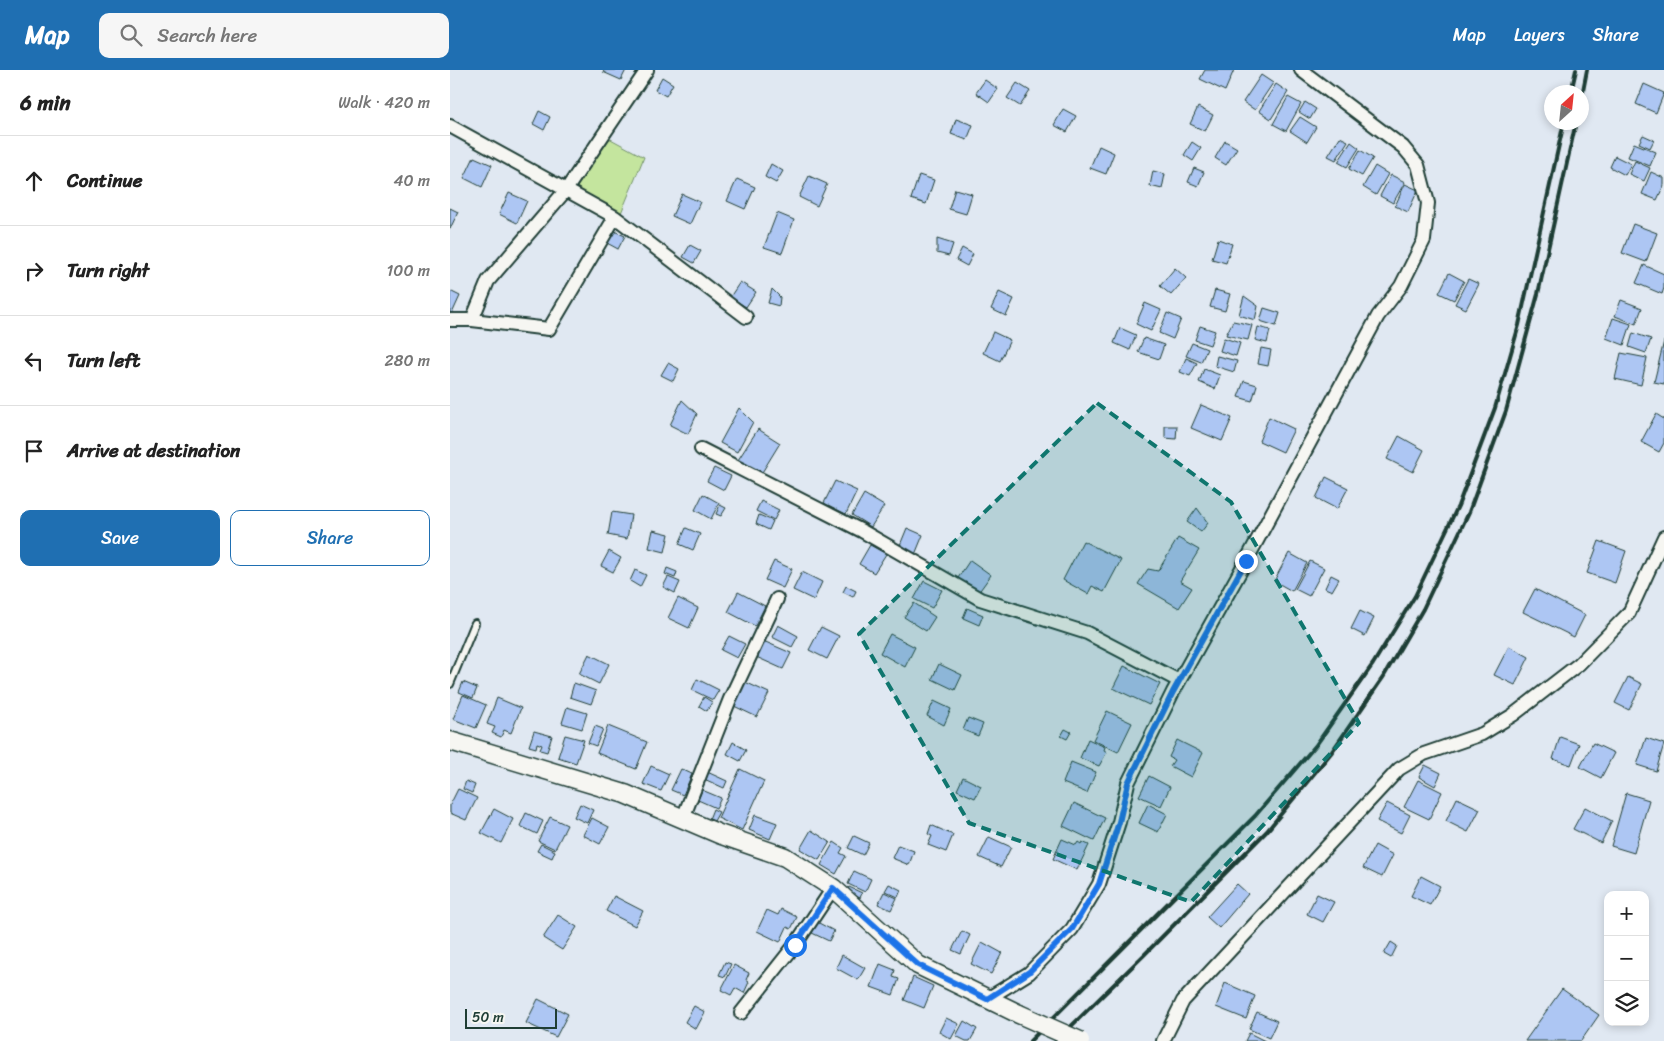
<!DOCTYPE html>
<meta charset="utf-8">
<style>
:root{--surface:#fff;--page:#f6f6f6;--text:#222;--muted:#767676;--line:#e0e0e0;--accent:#1f6fb2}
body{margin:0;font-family:Sriracha,sans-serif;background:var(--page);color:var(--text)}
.controls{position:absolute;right:15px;bottom:15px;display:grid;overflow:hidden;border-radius:10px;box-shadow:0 2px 8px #0003}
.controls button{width:45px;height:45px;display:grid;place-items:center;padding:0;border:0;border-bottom:1px solid var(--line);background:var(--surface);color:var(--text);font:25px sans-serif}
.compass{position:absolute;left:1094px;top:15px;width:45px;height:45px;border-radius:50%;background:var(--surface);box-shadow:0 2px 8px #0003;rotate:27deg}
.scale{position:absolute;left:15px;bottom:12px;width:92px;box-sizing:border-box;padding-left:5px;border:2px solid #1f3d34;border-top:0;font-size:14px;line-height:18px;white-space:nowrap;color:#1f3d34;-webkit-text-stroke:4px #f6f6f2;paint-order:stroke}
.stop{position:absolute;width:15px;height:15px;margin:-11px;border:4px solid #1a73e8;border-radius:50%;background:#fff}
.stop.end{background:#1a73e8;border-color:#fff;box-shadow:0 1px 5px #0008}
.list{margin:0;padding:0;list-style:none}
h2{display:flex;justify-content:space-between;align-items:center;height:65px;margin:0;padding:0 20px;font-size:21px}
h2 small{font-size:16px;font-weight:400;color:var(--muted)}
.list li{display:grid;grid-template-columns:32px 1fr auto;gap:15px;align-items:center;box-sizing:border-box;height:90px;padding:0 20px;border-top:1px solid var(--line)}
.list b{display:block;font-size:19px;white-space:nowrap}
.list em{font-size:16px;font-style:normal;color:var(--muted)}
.actions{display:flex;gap:10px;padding:15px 20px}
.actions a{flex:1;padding:11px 0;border:1px solid var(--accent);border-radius:10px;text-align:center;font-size:18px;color:var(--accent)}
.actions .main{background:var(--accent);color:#fff}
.icon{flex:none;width:28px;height:28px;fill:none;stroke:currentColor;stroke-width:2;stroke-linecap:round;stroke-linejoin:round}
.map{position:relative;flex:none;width:1214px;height:971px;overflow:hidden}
header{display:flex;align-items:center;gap:30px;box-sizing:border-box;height:70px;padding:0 25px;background:var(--accent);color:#fff}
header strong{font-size:24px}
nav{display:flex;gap:28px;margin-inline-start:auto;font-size:18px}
.search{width:350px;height:45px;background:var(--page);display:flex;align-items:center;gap:12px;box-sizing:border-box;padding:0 18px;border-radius:10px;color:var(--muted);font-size:19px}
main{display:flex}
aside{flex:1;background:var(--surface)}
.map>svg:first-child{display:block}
</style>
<header>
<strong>Map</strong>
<div class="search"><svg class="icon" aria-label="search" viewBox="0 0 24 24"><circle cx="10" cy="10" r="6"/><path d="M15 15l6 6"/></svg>Search here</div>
<nav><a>Map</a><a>Layers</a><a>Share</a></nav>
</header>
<main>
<aside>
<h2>6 min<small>Walk · 420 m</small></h2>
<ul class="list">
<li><svg class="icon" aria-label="ahead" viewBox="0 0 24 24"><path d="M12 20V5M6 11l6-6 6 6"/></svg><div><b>Continue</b></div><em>40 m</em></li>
<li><svg class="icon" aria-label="right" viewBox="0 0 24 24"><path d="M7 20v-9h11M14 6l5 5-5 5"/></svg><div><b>Turn right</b></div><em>100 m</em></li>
<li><svg class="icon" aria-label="left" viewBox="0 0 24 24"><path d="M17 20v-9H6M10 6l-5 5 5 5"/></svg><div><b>Turn left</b></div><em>280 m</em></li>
<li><svg class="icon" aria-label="arrive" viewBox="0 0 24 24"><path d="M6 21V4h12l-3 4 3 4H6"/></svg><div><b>Arrive at destination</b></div></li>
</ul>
<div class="actions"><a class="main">Save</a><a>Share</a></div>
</aside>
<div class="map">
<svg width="1214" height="971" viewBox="0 0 1214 971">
<rect width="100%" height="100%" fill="#e0e8f2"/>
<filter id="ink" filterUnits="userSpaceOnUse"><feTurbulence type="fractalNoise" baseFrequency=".02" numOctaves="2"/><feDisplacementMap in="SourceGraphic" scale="10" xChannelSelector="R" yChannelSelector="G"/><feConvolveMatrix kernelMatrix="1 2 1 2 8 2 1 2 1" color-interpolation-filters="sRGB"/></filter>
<g filter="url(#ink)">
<path fill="#c4e59e" stroke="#729169" d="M157,67L194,87L171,143L122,117Z"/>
<path fill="#adc6f3" stroke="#1f3d34" d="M154,0H176L171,10L153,2Z
M755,0H784L775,21L750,9Z
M811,5L823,13L805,40L793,32Z
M212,7L223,14L216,26L205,20Z
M535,10L548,19L539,32L526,23Z
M567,13L580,21L570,36L557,28Z
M826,14L838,22L821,49L809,41Z
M1194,14L1214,23L1206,43L1186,34Z
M838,27L851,34L836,61L823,54Z
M855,32L866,39L860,49L849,42Z
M748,37L763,45L755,61L740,54Z
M613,39L626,46L617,62L604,55Z
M89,41L100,47L94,60L83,54Z
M850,47L866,57L857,72L840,61Z
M506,49L523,55L517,70L501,64Z
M1193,65L1204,70L1200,78L1189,73Z
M890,67L898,71L886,90L878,86Z
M775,71L787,78L776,95L765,88Z
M742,72L751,78L743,91L734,85Z
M901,72L909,78L897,97L888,92Z
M1184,73L1206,82L1200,96L1178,87Z
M649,76L664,83L656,104L640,98Z
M910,80L923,88L912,106L899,99Z
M1165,86L1181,94L1175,105L1160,97Z
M24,87L42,95L32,117L14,108Z
M1185,91L1200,98L1194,111L1179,104Z
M321,94L333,101L326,113L315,107Z
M925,96L938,104L926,125L913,117Z
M744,98L754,102L748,116L738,112Z
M703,101L715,104L712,119L700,116Z
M1201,102L1214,108V115L1207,130L1192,124Z
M469,105L484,110L476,134L461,129Z
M941,105L955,112L943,133L930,126Z
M359,106L377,114L367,136L349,127Z
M287,109L305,117L295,139L277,131Z
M955,114L968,120L958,142L945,136Z
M505,119L522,124L516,144L499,139Z
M59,123L77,131L67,153L49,144Z
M232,124L250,132L240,154L222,146Z
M0,138L8,142L0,159Z
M327,143L344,150L332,183L314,177Z
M1183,154L1207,163L1196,192L1172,183Z
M164,161L175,166L168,179L157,173Z
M487,169L503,174L499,186L487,183Z
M768,169L782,174L776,193L762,189Z
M240,175L251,181L244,193L233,187Z
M512,178L523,184L517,196L506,190Z
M1194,195L1214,204V218L1212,224L1186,213Z
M725,198L736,208L721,225L710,216Z
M999,203L1014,211L1004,230L989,223Z
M1018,209L1029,214L1016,239L1005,234Z
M290,212L306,222L296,237L280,227Z
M322,219L330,227L329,236L318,233Z
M765,220L780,224L775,241L760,237Z
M0,221L10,226L0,248Z
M549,222L564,229L556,246L541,239Z
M794,226L808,236L805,250L789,245Z
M1171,230L1192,238L1186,254L1165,246Z
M695,233L711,240L701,261L686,254Z
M814,238L830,243L826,256L810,251Z
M717,243L731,249L723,269L709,263Z
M1163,248L1181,254L1174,275L1156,268Z
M783,251L802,255L798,270L776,265Z
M750,256L765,261L760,275L745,270Z
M808,257L820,260L817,273L805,270Z
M670,258L686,265L680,280L664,273Z
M543,262L560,270L550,291L533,283Z
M1183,263L1201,269L1196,283L1179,277Z
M694,268L714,275L709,289L688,282Z
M774,268L790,273L786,286L770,281Z
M1214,271V314L1204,312Z
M742,273L757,279L751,292L736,286Z
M811,278L821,280L818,296L808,294Z
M1171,283L1197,288L1191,315L1165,309Z
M767,286L787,291L784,302L765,296Z
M736,288L747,293L740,306L730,302Z
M218,293L229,299L223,311L211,305Z
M754,299L770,305L765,319L749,312Z
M794,311L807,315L802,331L788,327Z
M232,330L247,344L238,364L220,355Z
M751,335L782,348L772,371L741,358Z
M289,338L303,352L287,382L270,373Z
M1206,344L1214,349V373L1209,382L1191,372Z
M819,347L844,359L833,382L809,371Z
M715,356H727L726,369L715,368Z
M308,359L330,373L311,404L288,390Z
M949,366L974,380L963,402L937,389Z
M264,398L281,406L274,420L257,411Z
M876,407L898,418L887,439L866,428Z
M385,411L407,421L396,444L374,433Z
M253,424L269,433L261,449L245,440Z
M414,424L434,436L421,457L402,445Z
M311,431L329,440L324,450L306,441Z
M270,435L276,438L271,446L266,444Z
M747,438L758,453L751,462L737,452Z
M162,442L181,445L177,469L158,465Z
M309,445L323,451L319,460L306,454Z
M236,458L250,464L243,480L229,474Z
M457,458L473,465L464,487L448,480Z
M203,460L219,464L215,482L199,478Z
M728,468L749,480L730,511L742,518L729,538L688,514L698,499L708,501Z
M633,471L671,490L654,522L642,516L638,524L613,510Z
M1149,471L1176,481L1165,513L1137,503Z
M420,475L436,484L424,503L409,494Z
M159,481L171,488L163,502L151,496Z
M839,483L857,493L842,521L824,511Z
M520,490L541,505L528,523L508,508Z
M324,491L342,499L333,518L315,510Z
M860,491L874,498L859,526L845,519Z
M217,498L227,502L225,508L215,504Z
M185,500L196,505L190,517L180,511Z
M352,502L372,512L364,530L343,520Z
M881,505L889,509L882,521L875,518Z
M218,507L230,512L225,523L213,517Z
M474,511L492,520L482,538L464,529Z
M396,516L406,521L403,527L393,522Z
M1085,519L1135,545L1124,567L1073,542Z
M288,522L315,536L305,556L278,542Z
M228,528L248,538L239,558L218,548Z
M464,533L485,547L476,561L454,547Z
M517,538L533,545L529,555L513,548Z
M910,541L924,548L915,566L901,559Z
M328,555L348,566L342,577L322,567Z
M371,557L389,566L377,589L359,580Z
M440,564L465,577L455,597L430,583Z
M279,566L295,574L287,588L271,580Z
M311,570L341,583L333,599L304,586Z
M1059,576L1079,587L1065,615L1044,605Z
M139,584L159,594L149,614L129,604Z
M489,594L512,605L505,620L482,609Z
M674,596L710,614L699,635L663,618Z
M1178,607L1192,614L1179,640L1165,633Z
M247,609L269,620L263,630L242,620Z
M13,612L27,618L23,628L9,622Z
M295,612L319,623L307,647L284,636Z
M124,613L146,621L141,634L120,627Z
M13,625L36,635L26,658L3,649Z
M254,627L262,632L257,641L249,636Z
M47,628L71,638L61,663L54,660L51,667L42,663L45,657L37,654Z
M484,631L501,639L494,655L477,646Z
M117,637L137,643L132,659L112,653Z
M657,641L682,653L668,682L643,670Z
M518,648L533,654L528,666L513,660Z
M145,656L153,659L146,676L138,673Z
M158,656L197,672L186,699L147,683Z
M615,659L621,662L617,669L611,666Z
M84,661L102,666L97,682L90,680L92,675L87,673L86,678L79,676Z
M115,665L134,670L126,693L108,687Z
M1110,667L1129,674L1121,695L1103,689Z
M1196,668L1214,674L1206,701L1187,695Z
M638,669L655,677L654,680L657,682L649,696L630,688Z
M727,670L753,683L741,707L720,696L724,690L719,687Z
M283,672L296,680L290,691L277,684Z
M1143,673L1164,683L1151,708L1130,697Z
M621,692L646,702L637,723L613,713Z
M975,695L991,703L985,716L969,707Z
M201,696L219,704L211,721L193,714Z
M231,699L242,704L233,725L221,720Z
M290,699L314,711L292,760L268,748Z
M255,701L277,711L274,718L252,708Z
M699,706L720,717L711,736L689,726Z
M513,707L531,716L525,728L507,720Z
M968,710L992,722L979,749L954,737Z
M16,711L25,715L22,723L13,719Z
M8,719L27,728L16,750L0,743V735Z
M252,720L271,728L266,738L248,730Z
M1176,723L1199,730L1184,783L1161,776Z
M1007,728L1030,739L1018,762L996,751Z
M624,733L655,748L644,771L613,756Z
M937,733L960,745L951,763L927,751Z
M130,734L143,740L137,753L124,747Z
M698,734L717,744L708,762L689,753Z
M1135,737L1162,751L1151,773L1123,759Z
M44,739L63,749L51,773L31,763Z
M263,739L269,742L264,751L259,749Z
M76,743L93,751L87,764L70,756Z
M305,745L327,753L320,769L299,760Z
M100,747L117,755L105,779L88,771Z
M142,748L159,757L150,774L133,765Z
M481,755L503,765L496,782L478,775L482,766L478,764Z
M361,760L380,772L369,790L350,779Z
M404,766L419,773L413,785L398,778Z
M539,767L561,777L551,797L529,787Z
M612,769L626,775L628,772L631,774L632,772L639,775L627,800L603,789Z
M384,772L393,778L390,783L396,786L386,804L371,795Z
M91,774L105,781L102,788L87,781Z
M448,775L464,781L459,795L442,788Z
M925,775L943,785L932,807L913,798Z
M404,801L421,809L415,822L398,814Z
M971,806L990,816L980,835L961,826Z
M439,814L451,820L448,827L435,821Z
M787,814L798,824L769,858L757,847Z
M399,817L412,823L410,828L396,821Z
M434,822L447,828L441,840L428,834Z
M867,824L884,832L873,852L857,844Z
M164,826L193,841L185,856L156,841Z
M331,839L347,847L341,859L337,857L330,872L307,861L317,840L328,845Z
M108,845L127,857L112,880L93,868Z
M367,852L384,861L379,871L362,863Z
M512,861L520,865L511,884L502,880Z
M532,872L552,883L541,904L521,894Z
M941,872L947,876L941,888L934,884Z
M392,885L415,898L408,910L386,898Z
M275,892L281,894L275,907L269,905Z
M430,894L445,900L443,907L449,909L443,925L421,917Z
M284,895L299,903L296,910L299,912L294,923L285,918L281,925L271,920Z
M463,907L483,916L474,938L454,930Z
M775,913L805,926L796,949L766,937Z
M1112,919L1149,945L1131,971H1075Z
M88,929L118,944L106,967L76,953Z
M244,936L255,942L246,959L235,952Z
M807,942L827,951L819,968L799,959Z
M496,948L509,954L501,969L489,962Z
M514,951L527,959L520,971H516L506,966Z
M799,963L815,971H795Z"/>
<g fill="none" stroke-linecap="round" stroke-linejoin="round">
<defs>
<path id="service" d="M0,614L25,553"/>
<path id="minor" d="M0,56L165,147L99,259L22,250H0
M165,147L296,247
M22,250L38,211L116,120L197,0
M251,379L412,461L530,529L637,563L729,611
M233,748L280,629L327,529
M537,929L579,903L622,859L649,814L669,752L678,713L723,622L796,491L928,246L951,216L974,170L978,133L968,95L953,77L851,0
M291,943L345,875L383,818
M713,971L733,931L949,699L974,684L1032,664L1063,645L1129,594L1179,543L1214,467"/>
<path id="secondary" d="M0,671L175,724L269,764L335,787L383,818L468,895L569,944"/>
</defs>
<use href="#service" stroke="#1f3d34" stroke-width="10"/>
<use href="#minor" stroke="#1f3d34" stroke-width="16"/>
<use href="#secondary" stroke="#1f3d34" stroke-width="21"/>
<use href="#service" stroke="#f6f6f2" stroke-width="6"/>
<use href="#minor" stroke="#f6f6f2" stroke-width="12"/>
<use href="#secondary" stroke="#f6f6f2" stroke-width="18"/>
<path stroke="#1f3d34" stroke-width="4" d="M1121,22L1126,0
M1132,26L1137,0
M580,971L805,746L866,675L923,594L965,526L1008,436L1045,338L1069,255L1114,52
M606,971L694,885L817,761L881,683L934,606L973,539L1019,442L1056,341L1088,224L1126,52"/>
<defs>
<path id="secondary-bridge" d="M569,944L630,971"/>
</defs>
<use href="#secondary-bridge" stroke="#1f3d34" stroke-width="21" stroke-linecap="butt"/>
<use href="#secondary-bridge" stroke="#f6f6f2" stroke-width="18"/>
</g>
</g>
<g fill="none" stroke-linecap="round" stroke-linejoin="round" filter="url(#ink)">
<path stroke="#1a73e8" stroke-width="6" d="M345,875L383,818L468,895L537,929L579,902L622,859L649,814L669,752L678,713L723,622L796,491"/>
</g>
<path fill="#0f766e" fill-opacity="0.2" stroke="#0f766e" stroke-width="4" stroke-dasharray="10 6" stroke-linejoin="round" d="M647,333L781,432L909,653L741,832L519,753L409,564Z"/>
</svg>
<div class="controls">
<button>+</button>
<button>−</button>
<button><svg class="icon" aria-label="layers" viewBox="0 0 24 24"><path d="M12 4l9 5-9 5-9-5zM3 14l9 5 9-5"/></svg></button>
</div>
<svg class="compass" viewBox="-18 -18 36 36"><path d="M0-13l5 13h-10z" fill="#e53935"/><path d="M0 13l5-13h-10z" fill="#767676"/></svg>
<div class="scale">50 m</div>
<div class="stop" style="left:345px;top:875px"></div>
<div class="stop end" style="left:796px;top:491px"></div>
</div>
</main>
